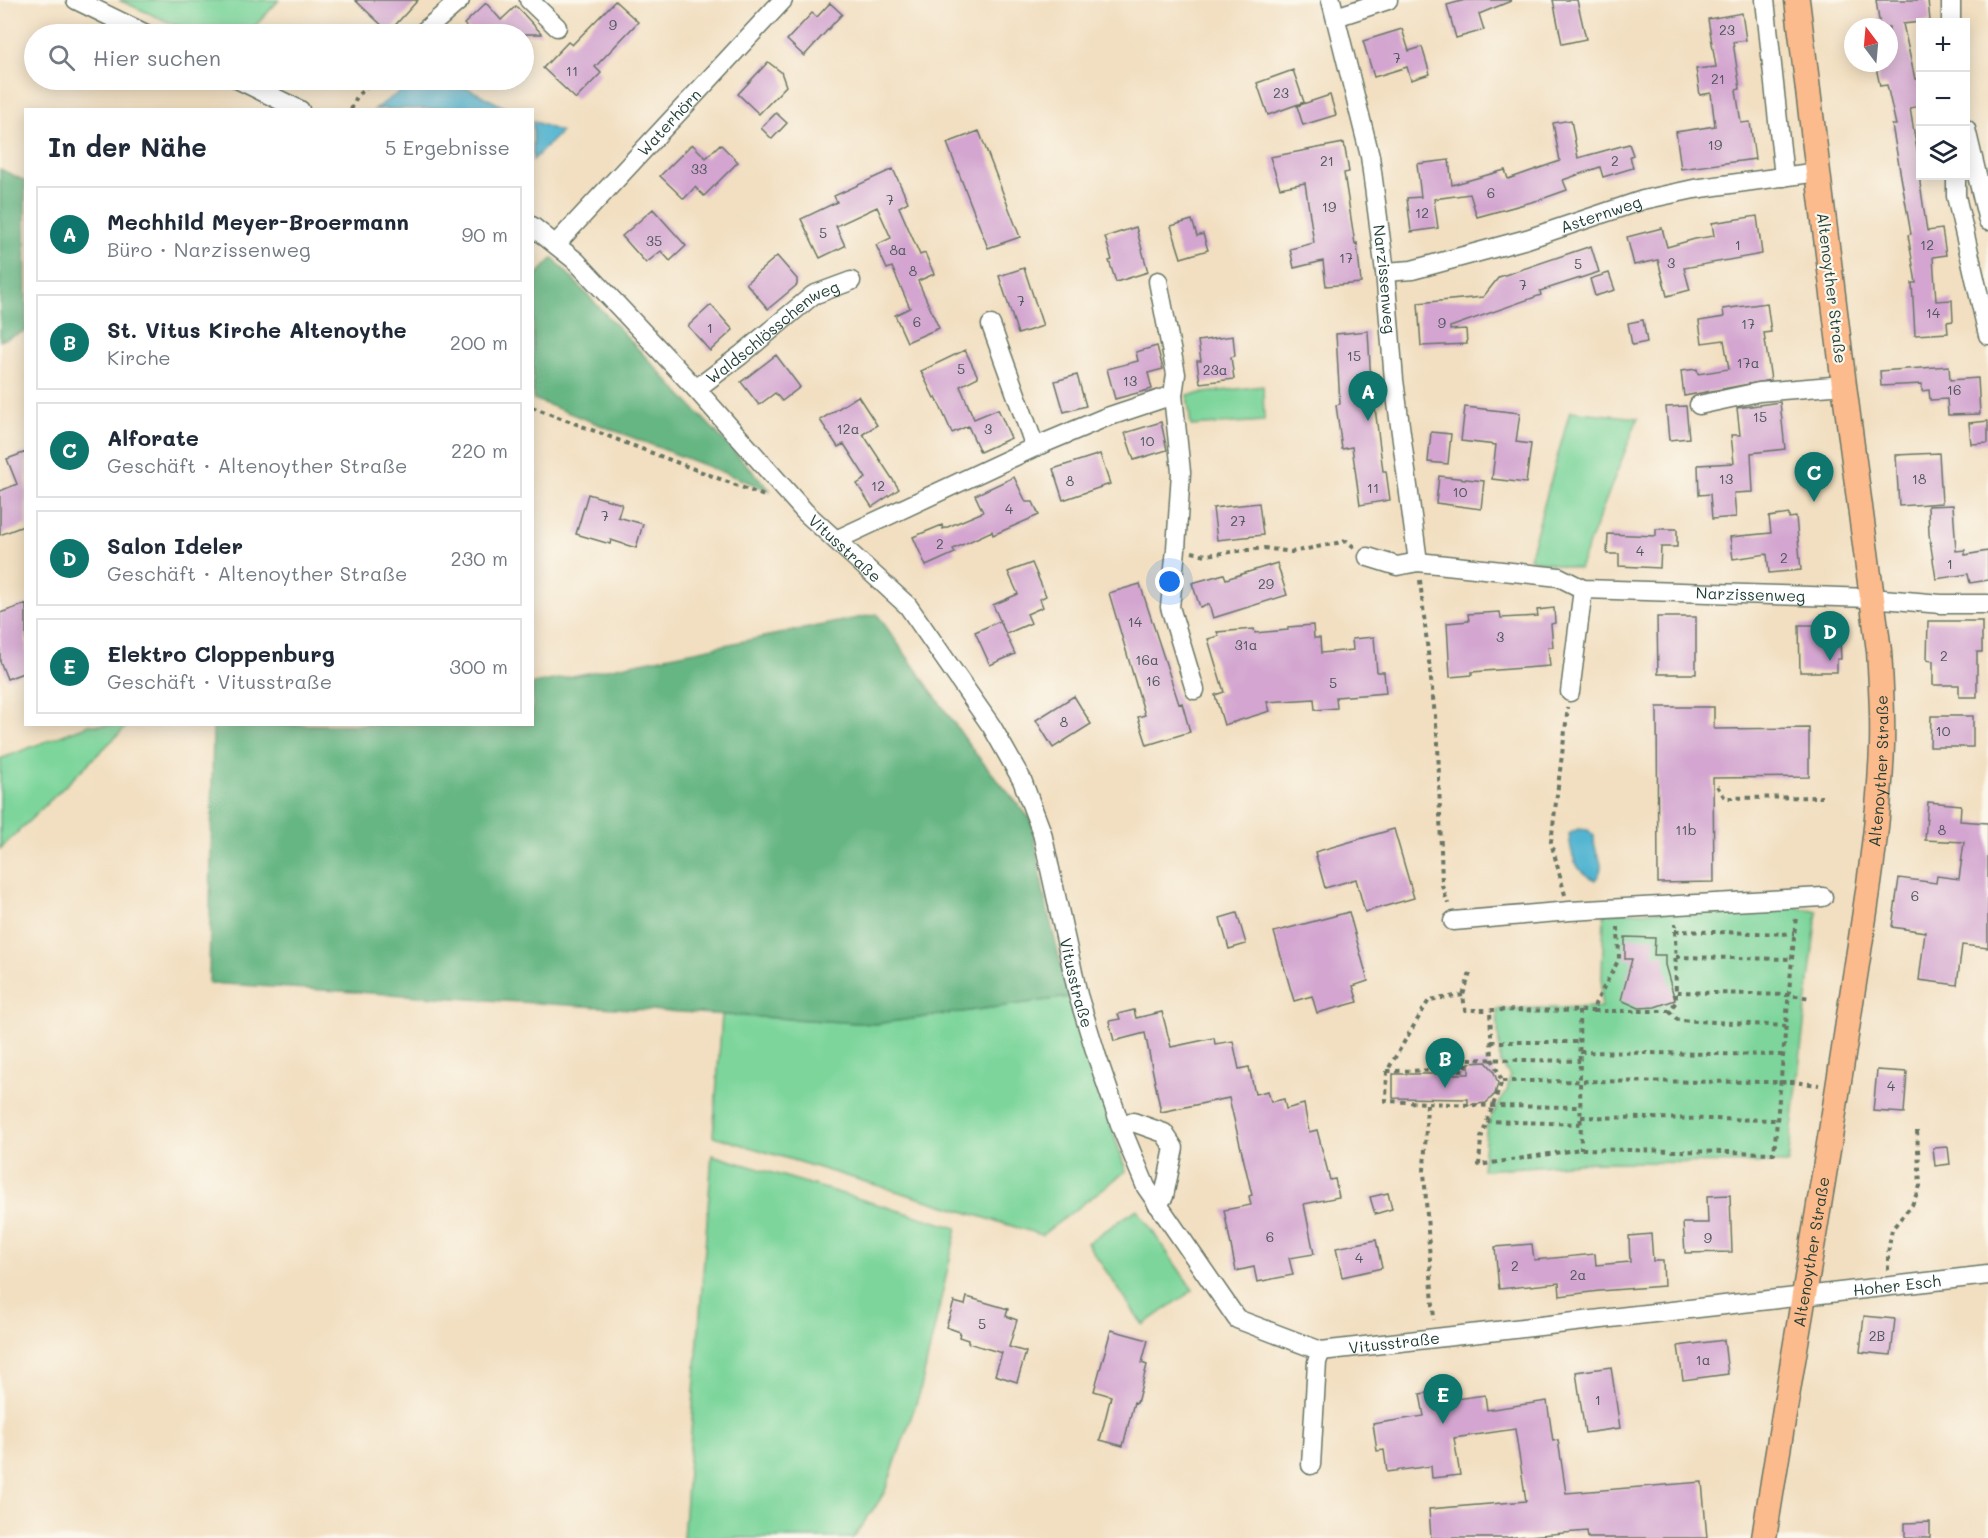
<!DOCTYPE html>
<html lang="de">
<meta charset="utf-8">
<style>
:root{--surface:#fff;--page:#f6f6f7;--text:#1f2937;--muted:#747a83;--line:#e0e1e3;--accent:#0f766e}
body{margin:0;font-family:Mali,sans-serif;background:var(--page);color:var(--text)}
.controls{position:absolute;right:18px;top:18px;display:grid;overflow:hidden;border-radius:0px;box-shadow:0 3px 15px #0003}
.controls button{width:54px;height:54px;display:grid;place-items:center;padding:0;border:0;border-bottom:2px solid var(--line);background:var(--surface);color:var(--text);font:30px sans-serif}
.compass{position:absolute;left:1844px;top:18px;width:54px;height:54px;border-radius:50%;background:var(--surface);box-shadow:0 3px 15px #0003;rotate:344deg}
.you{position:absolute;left:1170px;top:582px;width:21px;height:21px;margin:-15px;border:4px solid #fff;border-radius:50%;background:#1a73e8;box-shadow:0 0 0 9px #1a73e833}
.badge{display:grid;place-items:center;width:39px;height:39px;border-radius:50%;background:var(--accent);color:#fff;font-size:20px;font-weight:700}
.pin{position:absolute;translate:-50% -50px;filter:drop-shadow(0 2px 3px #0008)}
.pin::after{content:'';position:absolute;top:32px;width:21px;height:18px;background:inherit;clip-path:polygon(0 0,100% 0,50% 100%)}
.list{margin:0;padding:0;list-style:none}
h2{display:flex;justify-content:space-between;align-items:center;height:78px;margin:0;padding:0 24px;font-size:26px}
h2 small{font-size:20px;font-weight:400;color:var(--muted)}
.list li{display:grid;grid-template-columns:39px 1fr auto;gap:18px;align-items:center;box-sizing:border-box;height:96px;margin:0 12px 12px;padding:0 12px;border:2px solid var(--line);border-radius:0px}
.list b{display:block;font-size:22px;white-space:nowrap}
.list p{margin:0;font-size:20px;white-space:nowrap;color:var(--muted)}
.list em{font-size:20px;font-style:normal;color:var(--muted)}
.icon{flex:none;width:33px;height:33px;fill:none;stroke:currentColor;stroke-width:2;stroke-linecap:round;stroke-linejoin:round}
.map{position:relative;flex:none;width:1988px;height:1538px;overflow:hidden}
.search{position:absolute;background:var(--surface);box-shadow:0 3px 15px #0003;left:24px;top:24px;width:510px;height:66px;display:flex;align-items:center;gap:15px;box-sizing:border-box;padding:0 21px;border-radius:33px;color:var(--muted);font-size:22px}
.panel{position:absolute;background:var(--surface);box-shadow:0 3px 15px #0003;left:24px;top:108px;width:510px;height:618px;border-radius:0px}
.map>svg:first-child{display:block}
</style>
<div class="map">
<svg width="1988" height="1538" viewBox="0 0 1988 1538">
<rect width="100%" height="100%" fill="#fbf7ec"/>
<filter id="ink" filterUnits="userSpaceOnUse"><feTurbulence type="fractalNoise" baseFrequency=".0167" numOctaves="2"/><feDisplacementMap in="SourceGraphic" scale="12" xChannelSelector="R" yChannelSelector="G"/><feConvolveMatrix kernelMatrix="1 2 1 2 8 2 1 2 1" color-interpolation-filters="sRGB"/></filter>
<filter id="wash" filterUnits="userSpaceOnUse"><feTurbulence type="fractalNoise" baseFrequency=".008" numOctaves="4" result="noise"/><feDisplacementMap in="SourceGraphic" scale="24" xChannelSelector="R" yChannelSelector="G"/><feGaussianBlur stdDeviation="1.35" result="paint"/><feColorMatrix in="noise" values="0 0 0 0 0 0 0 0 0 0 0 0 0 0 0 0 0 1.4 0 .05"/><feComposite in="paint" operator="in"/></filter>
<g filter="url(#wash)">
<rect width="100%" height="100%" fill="#f2dfc1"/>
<path fill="#7dd59b" stroke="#4e8968" stroke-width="1.5" d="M119,0H279L248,34H195Z
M1263,386L1264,421L1191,426L1187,395Z
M1570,411L1638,418L1579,569L1529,559Z
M89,725H128L0,849V759Z
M1794,906L1817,912L1788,1163L1595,1162L1482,1170L1487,1124L1507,1091L1510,1076L1500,1062L1497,1009L1601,1007L1604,913Z
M1069,997L1126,1171L1042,1235L713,1136L722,1015L875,1024Z
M712,1155L957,1228L920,1392L884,1494L853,1538H683Z
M1137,1209L1193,1290L1143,1325L1087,1243Z"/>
<path fill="#66b683" stroke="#427a5c" stroke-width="1.5" d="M0,169L25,181L26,331L0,341Z
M553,258L771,491L533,399V279Z
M877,614L975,753L1032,821L1044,896L1069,997L875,1024L209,983L213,725L532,724L533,684Z"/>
<path fill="#52b5d1" stroke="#387982" stroke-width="1.5" d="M417,80H452L508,109H375Z
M533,121L561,132L533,160Z
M1578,829L1588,830L1594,836C1592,857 1610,861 1595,880C1574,871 1571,854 1569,834Z"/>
<g id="blocks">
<path fill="#d3a5d0" d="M355,0H418L389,32Z
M1465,0H1511V1L1479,14L1484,30L1456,38L1447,5Z
M1553,0H1577L1586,39L1562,44Z
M1876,0H1928L1930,21L1903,24L1915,79L1920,78V106L1910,108L1918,156H1920V183L1927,231L1942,229L1946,255L1933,257L1936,301L1952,300L1953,321L1947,322L1948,333L1915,335L1912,283H1916L1908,235L1911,234L1892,125H1896L1887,85L1880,86L1875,63H1889V27H1880Z
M615,1L638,22L595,67L601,73L576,99L543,68L568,42L572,45Z
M486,3L501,20L516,6L542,34H503L495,26L486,34H473L464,24Z
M830,3L842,14L804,56L787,40L812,13L817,17Z
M1742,13L1746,40L1733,42L1740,89L1736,90L1741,123L1750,122L1755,159L1681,169L1676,132L1715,126L1711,93L1700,95L1696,69L1716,67L1708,19Z
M1402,29L1409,51L1422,47L1430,74L1411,80L1407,67L1374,77L1363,41Z
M768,62L781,72L786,86L759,114L738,94Z
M1293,70L1304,102L1268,115L1257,83Z
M1330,95L1336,115L1303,125L1297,106Z
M776,113L787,123L772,139L761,128Z
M1571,120L1578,158L1629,144L1633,155L1630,156L1633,168L1603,177L1600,167L1563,180L1567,190L1539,200L1477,217L1470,194L1434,199L1438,228L1411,232L1407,198L1421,197L1417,164L1449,160L1452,185L1505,170L1508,179L1560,161L1553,123Z
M979,131L1020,237L988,248L947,143Z
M1344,143L1349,172L1344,173L1355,244L1357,243L1361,283L1326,286L1323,261L1294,268L1290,249L1314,243L1305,183L1280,188L1270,157Z
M692,144L706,158L720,144L738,162L704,196L695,187L684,199L660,176Z
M893,169L908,202L899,207L920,255L925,253L934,274L918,281L939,328L907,342L895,315L910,308L892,267L887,269L876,245L891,238L877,207L836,226L845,246L820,258L801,219L837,202L834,196Z
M653,209L686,246L670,261L661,251L646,263L622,236Z
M1757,216L1762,254L1684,268L1690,290L1667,296L1658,260L1634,265L1627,237L1662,228L1667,247L1695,239L1714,236L1712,223Z
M1192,220L1197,236L1203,234L1208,250L1181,258L1171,226Z
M1136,227L1148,272L1116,282L1109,261L1112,260L1105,237Z
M1591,246L1599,272L1540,291L1541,295L1450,327V330L1466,329L1467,344L1421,346L1418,303L1483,297L1499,277Z
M777,256L797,279V285L768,309L746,283Z
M1024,268L1043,326L1018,334L999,276Z
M1609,273L1615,290L1595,296L1590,279Z
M1767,303L1771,332L1764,333L1771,380L1684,396L1681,371L1697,369L1698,374L1729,369L1724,340L1702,343L1699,321L1724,317L1723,309Z
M711,305L733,330L710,351L688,326Z
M1643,320L1647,342L1632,345L1628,323Z
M1368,331L1372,400H1374L1383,471H1386L1390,500L1360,505L1352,447L1342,449L1336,405L1340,404L1336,334Z
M1233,336L1235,356L1231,357L1234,379L1200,383L1197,361H1201L1198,341Z
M1157,346L1163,369L1148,373L1152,389L1115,399L1107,369L1138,361L1136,352Z
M965,350L978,377L960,386L974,419L998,409L1011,438L980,452L968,426L952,433L936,397L934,398L921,371Z
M776,355L800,387L782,401L775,393L759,405L741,382Z
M1949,366L1950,380L1978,378L1980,414L1948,415L1947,399L1930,400L1929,390L1922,391V384L1881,386L1880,371Z
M1077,375L1086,406L1064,412L1055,381Z
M858,396L877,425L863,434L899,489L872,507L857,484L866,478L844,444L838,447L820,420Z
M1780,402L1785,449L1751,453L1753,492L1734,493L1736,517L1712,519L1710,494L1699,495L1698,465L1734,463L1731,435H1740L1737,408Z
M1686,406L1689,438L1669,440L1666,407Z
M1465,407L1520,413L1516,442L1531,444L1526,483L1492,479L1496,445L1461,441Z
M1988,421V443L1971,444L1969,423Z
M1161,422L1167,450L1134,460L1125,433Z
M1431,432L1451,434L1448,464L1428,462Z
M26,452V525L0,535V491L17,484L7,459Z
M1939,453L1942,503L1899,506L1896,455Z
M1100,454L1110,484L1063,500L1053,469Z
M1439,476L1484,481L1481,509L1436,503Z
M1014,477L1026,502H1033L1039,515L993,535L992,531L953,549L955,553L926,566L913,537L942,525L943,529L983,512L975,495Z
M588,494L622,504L618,517L643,524L636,548L611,540L610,544L576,534Z
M1259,503L1263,535L1217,540L1213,508Z
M1953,505L1956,551L1965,550V555L1988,551V580L1970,583L1968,574L1936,579L1929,534L1928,506Z
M1789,514V518L1796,517L1801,570L1769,573L1767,554L1733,559L1730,537L1771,533L1769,517Z
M1656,529H1677V547H1661L1660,568L1619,566V554H1607L1608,534L1656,536Z
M1032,563L1046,596L1040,599L1043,607L1027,614L1031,623L1006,634L993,605L1018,594L1008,572Z
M1277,563L1287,595L1213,618L1209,604L1200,607L1192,583L1224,574L1226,579Z
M1140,584L1179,704L1182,703L1190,732L1147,745L1138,717L1145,715L1109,593Z
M26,604V672L7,679L0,661V613Z
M1554,608L1555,623L1551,624L1553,647H1548L1550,666L1472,672V675L1450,677L1447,623L1469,621L1468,614L1500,612L1501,618L1538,616L1537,610Z
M1657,617H1696V674H1658Z
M1000,621L1015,654L990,665L975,632Z
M1928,621H1982V652H1977V697H1959V685H1933V661L1927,660Z
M1313,625L1314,638H1320L1321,653L1353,650L1352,639L1374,637L1377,672H1384L1386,693L1336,697L1337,708L1315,710L1314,699L1267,702L1270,711L1224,725L1215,695L1224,692L1208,639L1219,636L1217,632L1254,629L1255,633L1288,630V627Z
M1799,625H1836L1837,641H1840L1841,659H1837V672H1800Z
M1074,696L1091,724L1053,748L1036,720Z
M1657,707H1714V729L1809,728V777L1713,778L1714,882L1658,883Z
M1931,716H1973V747H1930Z
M1928,802L1961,805L1960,821L1988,823V948L1962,945L1957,985L1919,980L1925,932L1892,927L1899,878L1936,883L1937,876L1959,879L1964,842L1925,840Z
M1394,829L1414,898L1365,912L1356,879L1325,888L1315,852Z
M1349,912L1368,981L1353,986L1358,1002L1317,1013L1312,996L1294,1001L1274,932Z
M1237,913L1246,944L1229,949L1220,918Z
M1625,937L1655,938L1654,955H1665V965L1675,1000L1655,1007L1639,1008L1621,1000L1632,959H1625Z
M1134,1010L1136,1018L1162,1012L1171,1047L1214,1038L1215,1044L1233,1041L1239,1069L1249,1067L1255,1094L1268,1091L1271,1102L1284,1099L1286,1109L1304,1104L1309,1132L1317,1130L1330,1180L1335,1179L1339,1197L1304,1204L1314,1254L1289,1258L1293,1275L1257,1282L1254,1267L1236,1271L1224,1210L1251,1205L1249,1196L1252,1195L1229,1098L1161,1112L1145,1033L1114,1041L1109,1021L1120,1019L1118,1014Z
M1486,1062L1493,1070L1498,1083L1495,1094L1486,1103L1468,1105V1099L1393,1098V1074H1469V1063Z
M1877,1070L1907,1072L1904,1113L1873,1111Z
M1948,1147L1950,1164L1935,1166L1933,1148Z
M1388,1193L1392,1209L1375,1214L1370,1197Z
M1730,1195L1732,1252L1685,1253L1683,1223H1708L1707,1196Z
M1651,1234L1653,1261H1663L1664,1286L1599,1291L1560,1296L1559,1283L1499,1289L1495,1247L1532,1244L1534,1260L1595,1254L1596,1265L1630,1262L1629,1236Z
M1376,1240L1382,1268L1342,1277L1336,1248Z
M967,1297L1008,1309L1006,1316L1017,1320L1009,1347L1026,1352L1017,1382L995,1375L1002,1353L968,1343V1340L959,1337L960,1332L946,1327L954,1302L965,1305Z
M1864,1316L1895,1319L1891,1355L1860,1352Z
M1111,1330L1148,1340L1142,1363L1147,1365L1137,1403L1134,1402L1123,1446L1100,1440L1111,1396L1094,1391Z
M1724,1340L1728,1374L1683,1380L1678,1346Z
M1611,1367L1620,1428L1585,1433L1576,1372Z
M1447,1390L1448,1400L1485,1395L1487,1410L1547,1401L1553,1441L1558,1440L1566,1493L1702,1482L1707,1538H1588L1587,1531L1505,1538H1431L1429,1509L1526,1501L1515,1429L1454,1438L1460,1475L1432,1478L1431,1466L1387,1472L1384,1450L1377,1451L1373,1424L1424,1416L1420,1394Z
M1930,1522V1538H1905V1523Z"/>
</g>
</g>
<g filter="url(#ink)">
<use href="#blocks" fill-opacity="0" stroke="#697665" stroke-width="1.5"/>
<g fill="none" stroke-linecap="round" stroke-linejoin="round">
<defs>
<g id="minor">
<path d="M76,0L146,34"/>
<path d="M529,0L557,27"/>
<path id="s1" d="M1331,0L1370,156L1385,272L1394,380L1418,562"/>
<path d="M1765,0L1784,177"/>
<path d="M1336,17L1388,0"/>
<path d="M1951,22V0"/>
<path d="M421,34L460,0"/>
<path d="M239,80L300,110"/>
<path d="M1966,129L1988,221"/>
<path d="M1956,176V196L1988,335"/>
<path id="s2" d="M532,226L576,261L696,389L805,512L908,606L992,727L1022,780L1042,833L1078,995L1097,1057L1121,1127L1146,1187L1237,1319L1321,1351L1988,1275"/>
<path id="s3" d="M556,244L783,0"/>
<path id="s4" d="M1385,272L1412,270L1527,239L1643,200L1694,189L1818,172"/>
<path d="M1158,281L1176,374L1173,395"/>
<path d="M991,325L1035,447"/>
<path id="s5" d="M696,389L741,355L813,295L851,281"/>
<path d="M1699,405L1759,392L1844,385"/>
<path d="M836,540L1035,447L1104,418L1173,395L1181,472L1176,549L1170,607L1195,690"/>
<path id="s6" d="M1368,557L1397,566L1418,562L1559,577L1583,589L1871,598L1941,604H1988"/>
<path d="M1570,692L1583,589"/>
<path d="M1453,921L1570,911L1823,897"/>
<path d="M1121,1127L1133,1122L1164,1133L1174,1148L1164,1196L1157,1204"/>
<path d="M1311,1465L1317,1362L1321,1351"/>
</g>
<g id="major">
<path id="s7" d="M1764,1538C1792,1359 1825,1181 1851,1002C1864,918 1879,832 1882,746C1883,714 1881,683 1879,651L1844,385L1797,0"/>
</g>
</defs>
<use href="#minor" stroke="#697665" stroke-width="21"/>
<use href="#major" stroke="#697665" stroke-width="27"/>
<path stroke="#697665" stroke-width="4" stroke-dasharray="4.5 4.5" stroke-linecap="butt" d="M351,110L357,96L374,80
M532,407L767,497
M1192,552L1206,555L1264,548L1292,552L1347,541L1354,547
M1420,580L1438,743L1442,885L1448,904
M1717,786L1725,798L1822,797
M1565,895L1551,842L1568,707
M1618,927L1619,959L1595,1004L1594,1011L1490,1010L1492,1059L1502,1081L1481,1138L1479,1165L1581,1149L1774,1153L1796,916
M1675,931L1794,934
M1676,957L1792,959
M1470,973L1463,995L1465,1010H1490
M1677,992L1789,995L1811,998
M1463,995L1429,1000L1387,1071L1386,1101L1492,1106L1581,1107
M1579,1011L1581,1149
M1594,1011H1669L1676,1002L1675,923
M1669,1011L1678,1020L1786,1026
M1491,1042H1580
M1580,1052L1783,1055
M1387,1071L1465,1070L1468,1059L1580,1061
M1502,1081L1793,1082L1819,1085
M1427,1104L1424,1171L1434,1320
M1581,1117L1777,1120
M1486,1121L1581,1124
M1888,1270V1253L1892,1229L1912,1205L1920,1186L1917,1131"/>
<use href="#minor" stroke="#fff" stroke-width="18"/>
<use href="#major" stroke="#fbbb8d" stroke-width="24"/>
</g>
</g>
<g text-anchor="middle" stroke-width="4.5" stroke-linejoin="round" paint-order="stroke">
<g font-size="14" fill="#4c575b">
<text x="613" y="30">9</text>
<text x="1727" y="35">23</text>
<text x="1397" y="63">7</text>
<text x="572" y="76">11</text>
<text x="1718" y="84">21</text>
<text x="1281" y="98">23</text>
<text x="1715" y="150">19</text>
<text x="1327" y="166">21</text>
<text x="1615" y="166">2</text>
<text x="699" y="174">33</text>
<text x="1491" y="198">6</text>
<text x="890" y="205">7</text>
<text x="1329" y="212">19</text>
<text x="1422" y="218">12</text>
<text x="823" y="238">5</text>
<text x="654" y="246">35</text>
<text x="1738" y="250">1</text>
<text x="1927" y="250">12</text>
<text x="898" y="255">8a</text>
<text x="1346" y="263">17</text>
<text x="1671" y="268">3</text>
<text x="1578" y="269">5</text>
<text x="913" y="276">8</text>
<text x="1523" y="290">7</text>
<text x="1021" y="306">7</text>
<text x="1933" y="318">14</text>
<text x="917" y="327">6</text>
<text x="1442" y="328">9</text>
<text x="1748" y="329">17</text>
<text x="710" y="333">1</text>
<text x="1354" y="361">15</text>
<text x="1748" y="368">17a</text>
<text x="961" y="374">5</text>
<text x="1215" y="375">23a</text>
<text x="1130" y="386">13</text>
<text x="1954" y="395">16</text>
<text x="1760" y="422">15</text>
<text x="848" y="434">12a</text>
<text x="988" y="434">3</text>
<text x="1147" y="446">10</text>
<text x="1726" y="484">13</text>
<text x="1919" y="484">18</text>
<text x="1070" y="486">8</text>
<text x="878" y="491">12</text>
<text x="1373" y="493">11</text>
<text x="1460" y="497">10</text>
<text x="1009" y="514">4</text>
<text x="605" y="521">7</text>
<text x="1238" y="526">27</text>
<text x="940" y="549">2</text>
<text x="1640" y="556">4</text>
<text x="1784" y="563">2</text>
<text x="1950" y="569">1</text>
<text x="1266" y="589">29</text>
<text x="1135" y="627">14</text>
<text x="1500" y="642">3</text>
<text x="1246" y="650">31a</text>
<text x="1944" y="661">2</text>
<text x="1147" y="665">16a</text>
<text x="1153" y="686">16</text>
<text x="1333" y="688">5</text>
<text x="1064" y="727">8</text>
<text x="1943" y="736">10</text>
<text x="1686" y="835">11b</text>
<text x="1942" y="835">8</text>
<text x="1915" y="901">6</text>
<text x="1891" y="1091">4</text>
<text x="1270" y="1242">6</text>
<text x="1708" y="1243">9</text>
<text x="1359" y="1263">4</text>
<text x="1515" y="1271">2</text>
<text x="1578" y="1280">2a</text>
<text x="982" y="1329">5</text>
<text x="1877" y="1341">2B</text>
<text x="1703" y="1365">1a</text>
<text x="1598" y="1405">1</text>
</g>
<g font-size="16" fill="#1f3d34" stroke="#fbf7ec">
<text dy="6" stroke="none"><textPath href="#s3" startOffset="166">Waterhörn</textPath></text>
<text dy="6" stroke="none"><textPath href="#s4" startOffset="224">Asternweg</textPath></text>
<text dy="6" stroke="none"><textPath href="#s1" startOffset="285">Narzissenweg</textPath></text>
<text transform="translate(1832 288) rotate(83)" y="6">Altenoyther Straße</text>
<text dy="6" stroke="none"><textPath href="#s5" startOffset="96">Waldschlösschenweg</textPath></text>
<text dy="6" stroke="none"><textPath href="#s2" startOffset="450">Vitusstraße</textPath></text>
<text dy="6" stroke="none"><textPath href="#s6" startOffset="388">Narzissenweg</textPath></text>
<text dy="6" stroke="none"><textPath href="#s7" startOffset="776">Altenoyther Straße</textPath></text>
<text dy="6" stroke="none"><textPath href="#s2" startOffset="954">Vitusstraße</textPath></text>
<text dy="6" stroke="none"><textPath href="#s7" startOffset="290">Altenoyther Straße</textPath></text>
<text dy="6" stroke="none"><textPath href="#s2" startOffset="2000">Hoher Esch</textPath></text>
<text dy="6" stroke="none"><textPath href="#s2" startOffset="1494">Vitusstraße</textPath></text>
</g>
</g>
</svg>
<div class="controls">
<button>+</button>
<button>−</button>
<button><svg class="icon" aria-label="layers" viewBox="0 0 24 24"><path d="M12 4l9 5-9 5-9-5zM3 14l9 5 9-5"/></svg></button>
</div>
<svg class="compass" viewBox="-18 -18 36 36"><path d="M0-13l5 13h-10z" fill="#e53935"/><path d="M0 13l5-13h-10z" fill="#747a83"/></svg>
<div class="you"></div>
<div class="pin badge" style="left:1368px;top:421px">A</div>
<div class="pin badge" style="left:1445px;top:1088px">B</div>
<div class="pin badge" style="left:1814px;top:502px">C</div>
<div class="pin badge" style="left:1830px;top:661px">D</div>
<div class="pin badge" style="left:1443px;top:1424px">E</div>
<div class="search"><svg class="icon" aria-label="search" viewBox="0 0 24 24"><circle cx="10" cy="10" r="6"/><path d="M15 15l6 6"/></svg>Hier suchen</div>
<section class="panel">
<h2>In der Nähe<small>5 Ergebnisse</small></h2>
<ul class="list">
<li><span class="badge">A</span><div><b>Mechhild Meyer-Broermann</b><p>Büro · Narzissenweg</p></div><em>90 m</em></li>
<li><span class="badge">B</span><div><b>St. Vitus Kirche Altenoythe</b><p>Kirche</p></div><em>200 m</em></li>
<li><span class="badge">C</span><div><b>Alforate</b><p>Geschäft · Altenoyther Straße</p></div><em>220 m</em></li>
<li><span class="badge">D</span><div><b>Salon Ideler</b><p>Geschäft · Altenoyther Straße</p></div><em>230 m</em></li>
<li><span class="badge">E</span><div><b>Elektro Cloppenburg</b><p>Geschäft · Vitusstraße</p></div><em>300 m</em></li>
</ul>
</section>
</div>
